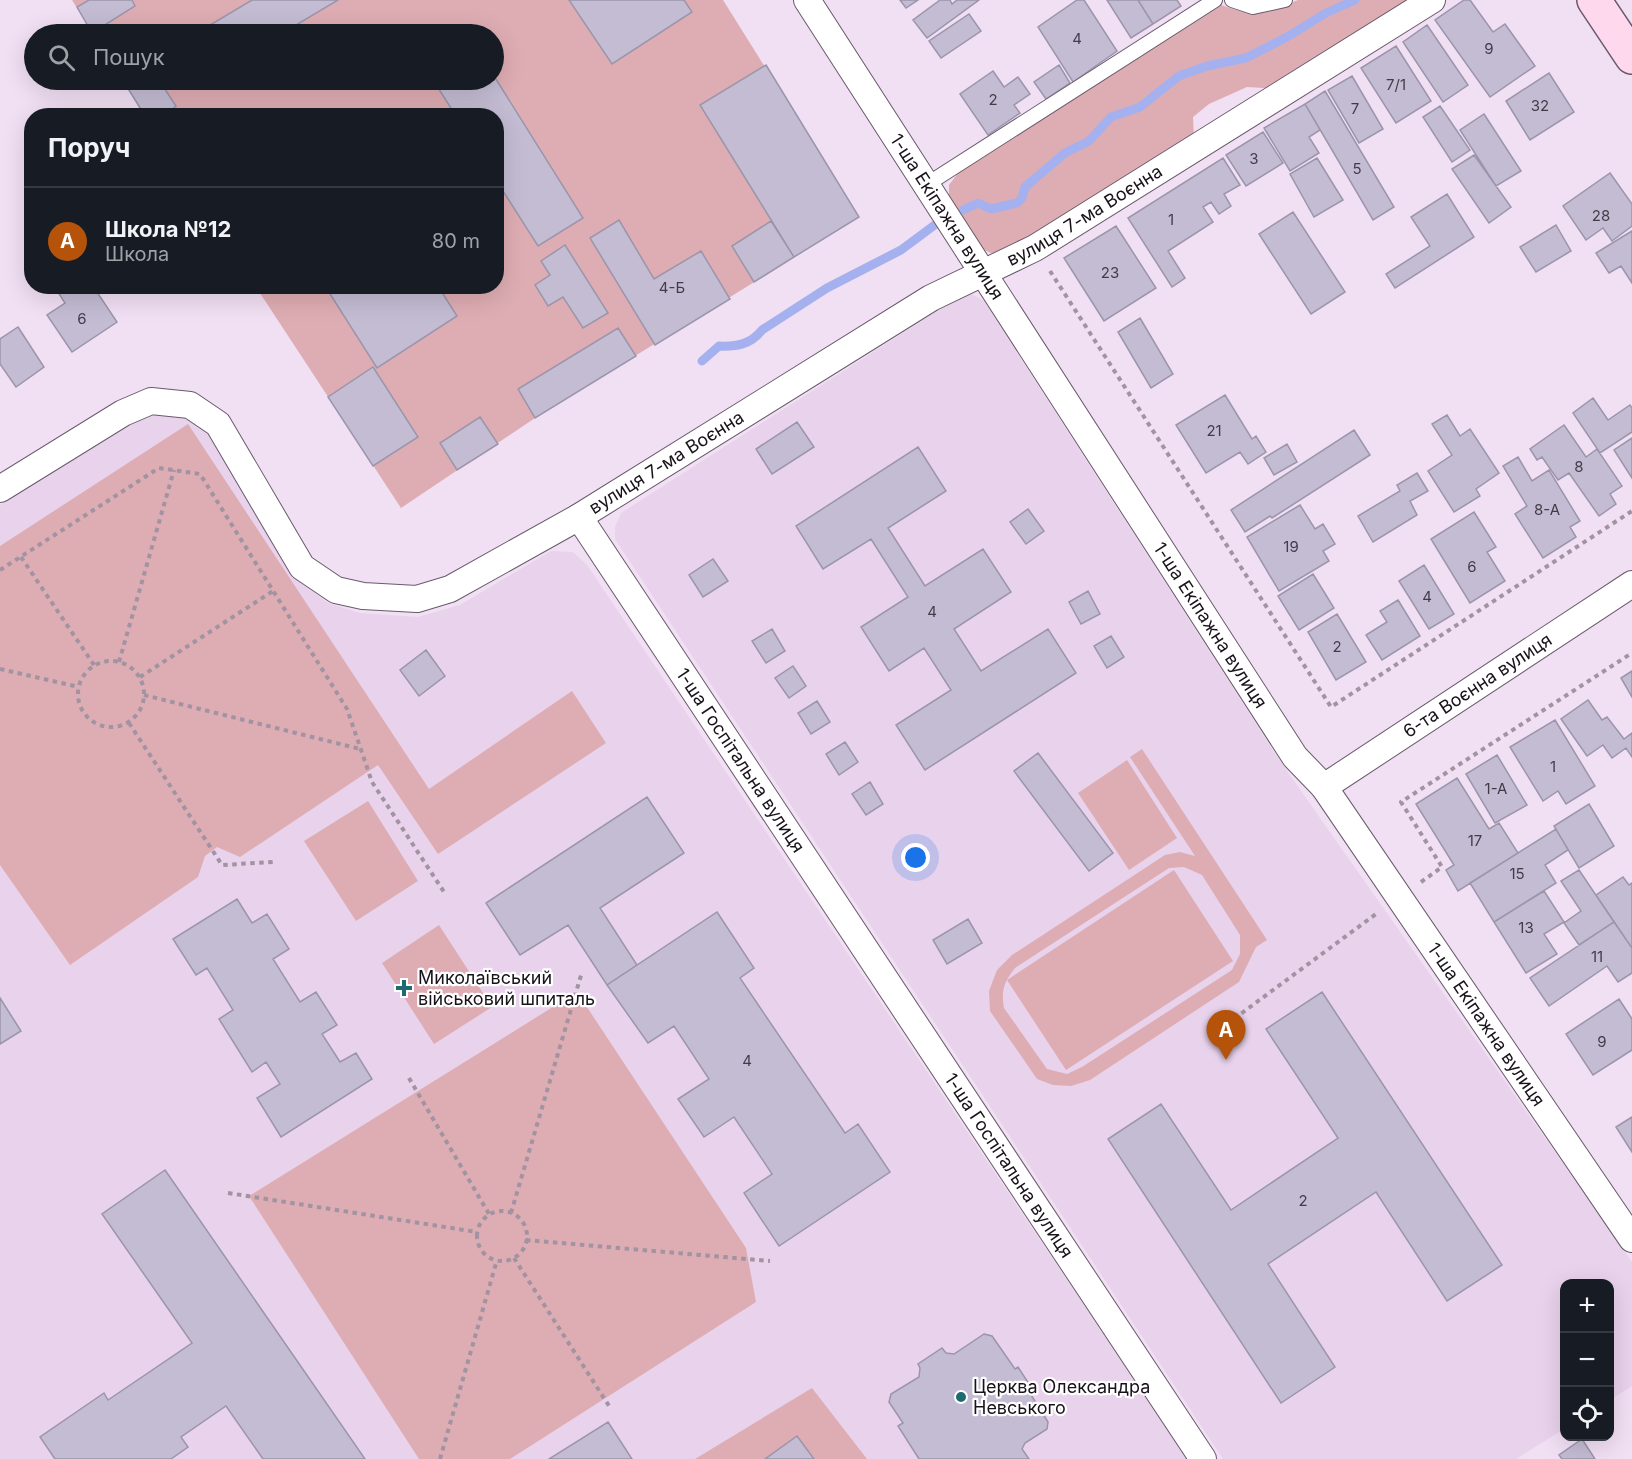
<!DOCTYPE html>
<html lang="uk">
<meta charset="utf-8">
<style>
:root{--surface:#171b24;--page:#20242c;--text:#f1f3f6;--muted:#9ea1a6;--line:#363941;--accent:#b45309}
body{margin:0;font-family:Inter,sans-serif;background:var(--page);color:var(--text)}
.controls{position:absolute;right:18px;bottom:18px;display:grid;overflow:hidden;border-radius:12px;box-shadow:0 6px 24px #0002}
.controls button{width:54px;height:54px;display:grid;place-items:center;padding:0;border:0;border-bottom:2px solid var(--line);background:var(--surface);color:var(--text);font:30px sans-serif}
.you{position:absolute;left:916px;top:858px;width:21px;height:21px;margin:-15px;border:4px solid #fff;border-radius:50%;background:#1a73e8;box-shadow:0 0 0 9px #1a73e833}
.badge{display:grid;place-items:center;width:39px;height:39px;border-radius:50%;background:var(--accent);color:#fff;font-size:20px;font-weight:700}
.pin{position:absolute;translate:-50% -50px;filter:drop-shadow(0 2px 3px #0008)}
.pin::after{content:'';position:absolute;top:32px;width:21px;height:18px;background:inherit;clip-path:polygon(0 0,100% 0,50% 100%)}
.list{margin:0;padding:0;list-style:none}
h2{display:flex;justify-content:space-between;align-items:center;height:78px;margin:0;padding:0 24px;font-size:26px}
h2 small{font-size:20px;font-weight:400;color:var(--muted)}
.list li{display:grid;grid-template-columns:39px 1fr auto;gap:18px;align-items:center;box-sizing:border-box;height:108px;padding:0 24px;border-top:2px solid var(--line)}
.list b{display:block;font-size:22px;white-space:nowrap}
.list p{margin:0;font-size:20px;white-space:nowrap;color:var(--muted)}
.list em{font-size:20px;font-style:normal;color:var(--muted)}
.icon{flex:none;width:33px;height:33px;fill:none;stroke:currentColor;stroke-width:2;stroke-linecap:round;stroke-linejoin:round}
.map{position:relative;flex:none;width:1632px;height:1459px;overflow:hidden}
.search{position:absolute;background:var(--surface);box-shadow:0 6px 24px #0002;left:24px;top:24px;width:480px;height:66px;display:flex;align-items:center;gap:15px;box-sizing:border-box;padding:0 21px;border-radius:33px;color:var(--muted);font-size:22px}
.panel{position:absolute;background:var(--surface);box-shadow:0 6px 24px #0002;left:24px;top:108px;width:480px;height:186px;border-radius:24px}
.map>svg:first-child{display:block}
</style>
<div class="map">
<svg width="1632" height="1459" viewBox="0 0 1632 1459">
<rect width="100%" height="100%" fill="#f1dff3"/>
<path fill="#e9d2ec" d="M971,294L983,300L1280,761L1632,1262V1386L1610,1400V1284H1564V1429L1516,1459H1223L615,539V527L621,513L959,297Z
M154,414L184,416L205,429L296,579L328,603L360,613L418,617L460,605L551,551L573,552L587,565L1187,1459H0V505L132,424Z"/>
<path fill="#deadb3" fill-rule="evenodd" d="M72,0H723L859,217L535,418L401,508L256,287L496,286V116L145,115L122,80H494V34H93Z
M1298,0H1416L1279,89L1247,87L1209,104L1193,117L1194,139L1009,252L993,254L982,249L949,202V185L962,168L1219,4C1255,18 1264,15 1298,0Z
M188,424L429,789L572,691L606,743L438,854L378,765L240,857L217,847L205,856L198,877L70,965L0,865V546Z
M1142,749L1267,940L1256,947L1239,982L1090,1080L1071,1086L1053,1085L1037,1079L990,1011L989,991L997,970L1012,955L1165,855L1180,852L1195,856L1130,757ZM1184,867L1202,875L1240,935V954L1232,970L1082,1067L1067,1074L1047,1069L1004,1008C1001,990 1004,982 1015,968L1169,868Z
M1127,760L1177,838L1129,870L1078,793Z
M368,801L418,881L356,921L304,841Z
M1174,870L1233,961L1066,1070L1007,980Z
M439,925L492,1007L434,1044L382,963Z
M577,992L746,1248L756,1302L510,1459H419L249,1196Z
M812,1388L867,1459H695Z"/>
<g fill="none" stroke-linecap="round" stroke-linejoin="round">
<path stroke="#a5b1ee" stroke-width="9" d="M963,210L978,203L991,209L1017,203L1022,198L1025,187L1065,153L1089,141L1111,117L1140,107L1179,76L1207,66L1246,58L1287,37L1326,13L1355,0
M702,361L719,346C737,347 751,344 762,330L827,288L901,250L936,224"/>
</g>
<path fill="#c3bcd3" stroke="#9b95ab" stroke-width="1.5" d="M89,0H132L135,6L92,33L77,7Z
M252,0H338L281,34H195Z
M569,0H684L692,12L612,64Z
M900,0H918L906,8Z
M940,0H950L952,4L957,0H979L927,38L913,20Z
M1077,0H1084L1117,51L1073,82L1038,27Z
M1107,0H1138L1153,24L1131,38Z
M1138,0H1177L1181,6L1153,24Z
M1464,0H1470L1493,32L1505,24L1535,66L1490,97L1435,20Z
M969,14L981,31L941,58L929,41Z
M1427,25L1468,85L1443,102L1403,42Z
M1396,46L1431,101L1396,123L1361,68Z
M766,65L859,217L794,257L700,105Z
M1059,65L1070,83L1046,99L1034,82Z
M993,71L1004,87L1018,77L1030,94L1014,105L1020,113L988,135L960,94Z
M1549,73L1574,112L1530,140L1506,101Z
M494,76L583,218L538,246L496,180V116H456L433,80H494Z
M1352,76L1383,129L1359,143L1328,90Z
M128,80H159L176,106L162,116H145L124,82Z
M1325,91L1394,207L1373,220L1305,104Z
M1305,104L1320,130L1309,137L1319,153L1290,171L1264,128Z
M1440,106L1470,150L1452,162L1423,117Z
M1484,114L1521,171L1496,186L1460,130Z
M1263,132L1283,163L1246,186L1226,155Z
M1474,155L1511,207L1489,223L1452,169Z
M1223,158L1240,185L1224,194L1231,206L1219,214L1211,202L1203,207L1213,222L1168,251L1185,278L1172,287L1128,218Z
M1317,158L1343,200L1314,217L1290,174Z
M1610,173L1632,204V226L1612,241L1603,228L1586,240L1563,206Z
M1447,194L1474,237L1395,288L1386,274L1430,246L1411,217Z
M1293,212L1345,292L1311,314L1259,234Z
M619,220L654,279L701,251L730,299L655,345L590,238Z
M771,221L794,257L754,282L732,246Z
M1556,225L1571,251L1536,272L1520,247Z
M1116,226L1156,288L1104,321L1064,258Z
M1632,231V283L1621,266L1609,273L1596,253Z
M565,245L608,313L583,328L563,297L548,306L535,285L550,275L541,261Z
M54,286H83L85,290L93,286L117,322L72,352L47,315L65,303Z
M325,286H438L457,316L377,368Z
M1140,318L1173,374L1151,388L1118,332Z
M18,327L44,367L16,387L0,364V339Z
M618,328L636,356L535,418L518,389Z
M373,367L418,437L373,466L328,397Z
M1225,395L1252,439L1256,436L1266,452L1248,464L1240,452L1206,473L1176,425Z
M1593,398L1608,420L1630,405L1632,408V432L1600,453L1573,413Z
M1447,415L1460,436L1470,429L1499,473L1476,489L1480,496L1454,512L1428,471L1452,455L1432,424Z
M480,417L498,444L457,470L440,443Z
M797,422L814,447L772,474L756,449Z
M1564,425L1586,457L1597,449L1622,486L1610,494L1616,504L1599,516L1569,473L1558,480L1542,457L1537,460L1530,449Z
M1354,430L1370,455L1272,518L1270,516L1245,532L1231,510Z
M1632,438V478L1614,450Z
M1287,444L1297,462L1274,475L1264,458Z
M918,447L946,491L888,528L925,586L983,549L1011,592L954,629L981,671L1048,629L1076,673L925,770L896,725L951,690L924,648L889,671L861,627L908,597L871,539L823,569L796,526Z
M1518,457L1532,481L1549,470L1580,521L1570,527L1576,537L1543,558L1515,514L1527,506L1503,466Z
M1417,473L1428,491L1410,501L1417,515L1373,542L1358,516L1400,491L1397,485Z
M1300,505L1315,529L1323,524L1335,544L1323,551L1329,561L1279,591L1247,537Z
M1028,509L1044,531L1026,544L1010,522Z
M1474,512L1496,547L1487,552L1505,581L1470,603L1431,539Z
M713,559L728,581L703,597L689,575Z
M1424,565L1454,614L1429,629L1399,581Z
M1313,574L1334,608L1299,630L1278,596Z
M1088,591L1100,614L1081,624L1069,602Z
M1398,600L1420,636L1382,660L1366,635L1387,622L1380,611Z
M1337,614L1366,662L1336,680L1308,632Z
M772,629L785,651L766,663L752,641Z
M1111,636L1124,657L1107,668L1094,646Z
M426,650L445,676L419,696L400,670Z
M793,666L806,686L789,698L775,678Z
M1632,671V697L1621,678Z
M1588,700L1602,720L1607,717L1624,739L1632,733V757L1626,748L1612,758L1603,745L1587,756L1561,719Z
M817,701L830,722L811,734L798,713Z
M1555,720L1595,786L1566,804L1558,791L1543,801L1510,747Z
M845,742L858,762L839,775L826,754Z
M1038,753L1113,853L1089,871L1014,771Z
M1497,755L1527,805L1495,823L1466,774Z
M1457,778L1489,829L1499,823L1518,853L1458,891L1446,870L1454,865L1416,804Z
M870,782L883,804L866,815L852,794Z
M647,797L684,853L600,908L637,965L607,985L568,925L520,955L486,903Z
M1589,804L1614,846L1579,868L1554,826Z
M1556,829L1568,850L1545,865L1556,883L1494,922L1470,883Z
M1579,870L1614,922L1579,945L1564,923L1581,911L1561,881Z
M1623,877L1629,885L1632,883V948L1596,895Z
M1544,891L1564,922L1544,934L1557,954L1526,973L1494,922Z
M237,899L252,923L267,914L289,949L273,959L300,1002L316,992L337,1025L322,1034L340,1062L356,1053L372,1079L281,1137L257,1098L280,1084L266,1062L252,1072L219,1019L233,1010L207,968L196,975L173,939Z
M717,912L754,968L740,978L845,1133L858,1124L890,1172L779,1246L744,1193L772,1174L734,1117L704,1137L678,1099L709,1079L674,1026L648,1043L607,985Z
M968,919L982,943L947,964L933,940Z
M1614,922L1632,948V973L1618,982L1607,966L1549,1006L1530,978Z
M1322,992L1502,1265L1447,1301L1376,1192L1268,1264L1335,1367L1281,1403L1108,1139L1161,1104L1231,1210L1338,1138L1266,1029Z
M0,998L21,1031L0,1044Z
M1619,999L1632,1019V1050L1593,1075L1566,1034Z
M1632,1117V1152L1616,1127Z
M165,1170L365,1459H263L226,1406L181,1437L188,1447L171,1459H55L40,1437L104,1393L108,1400L192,1343L102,1214Z
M984,1334L992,1336L1015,1369L1018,1367L1031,1387L1028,1390L1048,1422L1047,1429L1025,1443L1022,1449L1029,1459H919L898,1426L903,1423L889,1402L891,1394L919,1377L920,1368L918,1364L942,1348L946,1353L954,1354Z
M608,1422L632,1459H549Z
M797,1436L814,1459H765Z
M1582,1439L1595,1459H1562L1559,1455Z"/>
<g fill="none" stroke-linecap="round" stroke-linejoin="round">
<defs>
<path id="lane" d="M1232,0L1253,7L1285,0
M926,185L1215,0"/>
<g id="street">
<path id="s1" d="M807,0L1295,757L1324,787L1632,1239"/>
<path id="s2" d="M0,489L123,413L151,401L190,405L218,424L302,567L336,590L363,596L417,599L450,589L579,517L931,298L1035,248L1432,0"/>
<path id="s3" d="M579,517L1203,1459"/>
<path id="s4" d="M1324,787L1632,584"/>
</g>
<path id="secondary" d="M1594,0L1632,57"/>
</defs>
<use href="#lane" stroke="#695a6b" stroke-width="16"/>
<use href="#street" stroke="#695a6b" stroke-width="28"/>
<use href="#secondary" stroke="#695a6b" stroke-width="36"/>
<path stroke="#a193a2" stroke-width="4" stroke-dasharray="4.5 4.5" stroke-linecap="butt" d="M1050,271L1331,707L1632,511
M21,557L94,665
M0,570L159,468L200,474L347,709L372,782L444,892
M78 694a33 33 0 1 1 66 0a33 33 0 1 1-66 0Z
M119,662L174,470
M0,669L79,687
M140,677L273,591
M144,695L360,749
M129,723L222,865L273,862
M1421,882L1442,867L1401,802L1632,653
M1227,1024L1376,914
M409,1078L489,1214
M228,1193L477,1232
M477 1236a25 25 0 1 1 50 0a25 25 0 1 1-50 0Z
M511,1213L582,972
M526,1240L770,1261
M514,1258L611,1409
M440,1459L497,1260"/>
<use href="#lane" stroke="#fff" stroke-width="14"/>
<use href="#street" stroke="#fff" stroke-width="26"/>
<use href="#secondary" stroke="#fed9ee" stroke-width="33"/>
</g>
<g fill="#1e6a71" stroke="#fff" stroke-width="2">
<path d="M401 979h6v6h6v6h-6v6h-6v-6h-6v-6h6z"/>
<circle cx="961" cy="1397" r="6"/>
</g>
<g text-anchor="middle" stroke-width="4.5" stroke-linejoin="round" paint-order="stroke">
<g font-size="15" fill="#433c48">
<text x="1077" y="44">4</text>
<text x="1489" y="54">9</text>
<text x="1396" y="90">7/1</text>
<text x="993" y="105">2</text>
<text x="1540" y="111">32</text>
<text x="1355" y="114">7</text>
<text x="1254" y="164">3</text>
<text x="1357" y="174">5</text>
<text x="1601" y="221">28</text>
<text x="1171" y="225">1</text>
<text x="1110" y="278">23</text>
<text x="672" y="293">4-Б</text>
<text x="82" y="324">6</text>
<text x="1214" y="436">21</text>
<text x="1579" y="472">8</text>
<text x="1547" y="515">8-А</text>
<text x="1291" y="552">19</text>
<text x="1472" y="572">6</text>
<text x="1427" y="602">4</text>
<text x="932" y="617">4</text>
<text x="1337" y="652">2</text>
<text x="1553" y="772">1</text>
<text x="1496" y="794">1-А</text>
<text x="1475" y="846">17</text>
<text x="1517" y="879">15</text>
<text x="1526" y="933">13</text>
<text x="1597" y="962">11</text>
<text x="1602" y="1047">9</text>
<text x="747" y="1066">4</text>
<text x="1303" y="1206">2</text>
</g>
<g font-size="18" fill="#181219" stroke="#fff">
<text dy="6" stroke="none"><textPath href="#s2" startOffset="1308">вулиця 7-ма Воєнна</textPath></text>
<text dy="6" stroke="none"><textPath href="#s1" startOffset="258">1-ша Екіпажна вулиця</textPath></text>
<text dy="6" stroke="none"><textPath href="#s2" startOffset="822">вулиця 7-ма Воєнна</textPath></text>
<text dy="6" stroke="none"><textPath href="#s1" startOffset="744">1-ша Екіпажна вулиця</textPath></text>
<text dy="6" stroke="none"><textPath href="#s4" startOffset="184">6-та Воєнна вулиця</textPath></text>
<text dy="6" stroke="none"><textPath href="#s3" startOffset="292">1-ша Госпітальна вулиця</textPath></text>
<text dy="6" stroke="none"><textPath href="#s1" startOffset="1230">1-ша Екіпажна вулиця</textPath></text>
<text dy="6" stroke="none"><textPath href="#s3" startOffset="778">1-ша Госпітальна вулиця</textPath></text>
</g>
<g font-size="18" fill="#181219" stroke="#fff" text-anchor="start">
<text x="418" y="984">Миколаївський<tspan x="418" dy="21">військовий шпиталь</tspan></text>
<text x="973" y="1393">Церква Олександра<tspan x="973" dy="21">Невського</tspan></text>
</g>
</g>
</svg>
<div class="controls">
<button>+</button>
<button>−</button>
<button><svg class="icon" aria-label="locate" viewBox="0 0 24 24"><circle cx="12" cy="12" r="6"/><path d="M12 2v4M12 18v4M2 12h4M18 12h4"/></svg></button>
</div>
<div class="you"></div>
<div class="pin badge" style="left:1226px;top:1060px">A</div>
<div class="search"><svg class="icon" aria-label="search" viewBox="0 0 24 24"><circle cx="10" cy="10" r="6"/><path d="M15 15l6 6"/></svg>Пошук</div>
<section class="panel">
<h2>Поруч<small></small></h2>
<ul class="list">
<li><span class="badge">A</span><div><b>Школа №12</b><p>Школа</p></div><em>80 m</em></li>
</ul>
</section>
</div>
